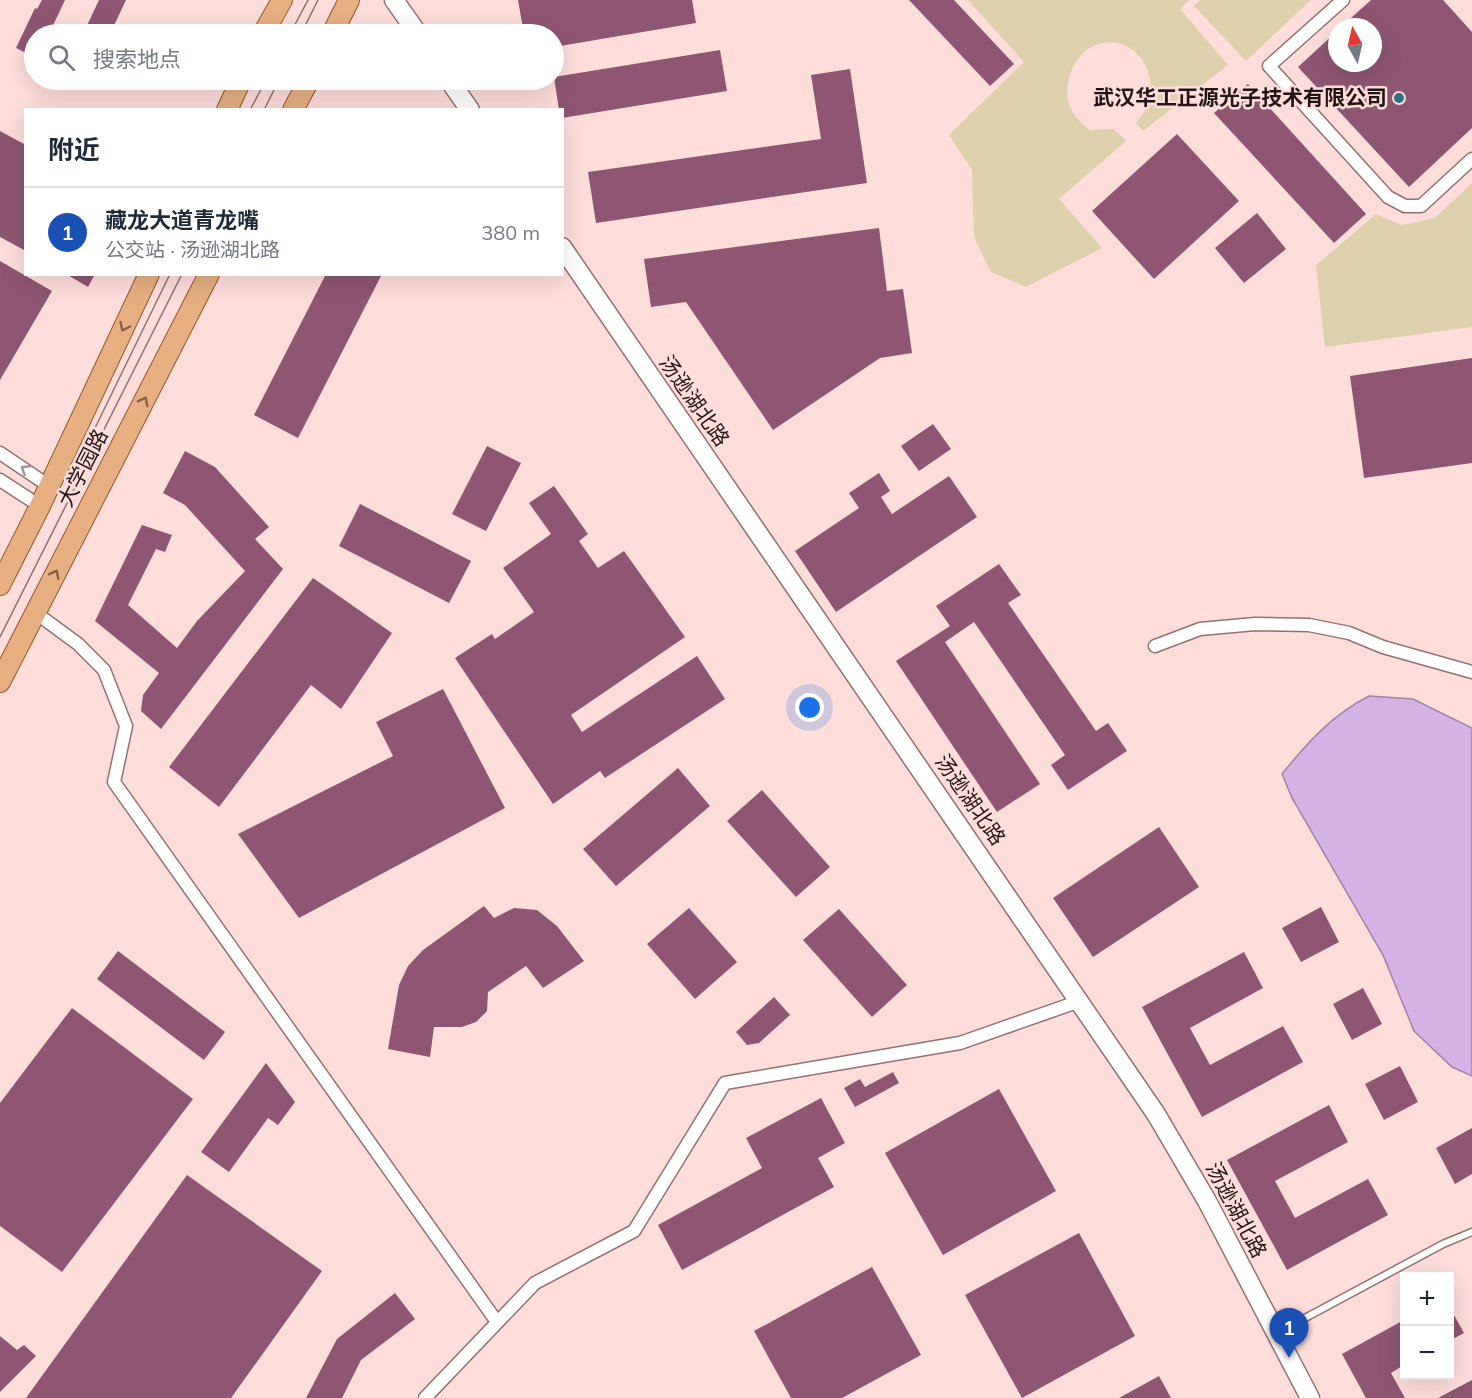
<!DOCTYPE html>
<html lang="zh">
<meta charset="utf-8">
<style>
:root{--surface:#fff;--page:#f6f6f7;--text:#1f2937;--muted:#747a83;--line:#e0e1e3;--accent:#2d7281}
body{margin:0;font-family:Mulish,"Noto Sans SC",sans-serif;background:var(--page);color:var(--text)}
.controls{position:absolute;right:18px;bottom:18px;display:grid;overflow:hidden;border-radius:0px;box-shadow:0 6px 24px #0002}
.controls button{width:54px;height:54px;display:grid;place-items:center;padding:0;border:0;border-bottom:2px solid var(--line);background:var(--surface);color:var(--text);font:30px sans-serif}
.compass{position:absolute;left:1328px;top:18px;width:54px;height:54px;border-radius:50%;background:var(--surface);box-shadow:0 6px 24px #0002;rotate:352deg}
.you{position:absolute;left:810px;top:708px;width:21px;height:21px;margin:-15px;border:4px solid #fff;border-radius:50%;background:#1a73e8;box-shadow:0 0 0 9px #1a73e833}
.badge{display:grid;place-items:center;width:39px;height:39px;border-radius:50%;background:var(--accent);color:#fff;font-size:20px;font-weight:700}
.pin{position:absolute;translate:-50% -50px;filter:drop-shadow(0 2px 3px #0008)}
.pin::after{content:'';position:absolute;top:32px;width:21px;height:18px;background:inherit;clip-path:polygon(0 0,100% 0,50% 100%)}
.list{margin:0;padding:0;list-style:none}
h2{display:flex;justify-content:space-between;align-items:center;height:78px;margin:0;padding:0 24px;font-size:26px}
h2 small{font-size:20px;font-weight:400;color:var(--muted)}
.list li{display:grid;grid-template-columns:39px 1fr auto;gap:18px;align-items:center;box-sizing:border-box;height:90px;padding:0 24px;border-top:2px solid var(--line)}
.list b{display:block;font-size:22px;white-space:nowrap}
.list p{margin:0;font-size:20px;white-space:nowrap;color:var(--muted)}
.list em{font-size:20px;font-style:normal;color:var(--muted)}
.icon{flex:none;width:33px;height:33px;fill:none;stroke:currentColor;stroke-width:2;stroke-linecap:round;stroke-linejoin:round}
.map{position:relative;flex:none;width:1472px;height:1398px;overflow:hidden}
.search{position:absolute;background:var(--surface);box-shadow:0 6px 24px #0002;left:24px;top:24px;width:540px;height:66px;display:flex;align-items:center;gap:15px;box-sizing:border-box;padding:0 21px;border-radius:33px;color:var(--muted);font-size:22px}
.panel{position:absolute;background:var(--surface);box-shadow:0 6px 24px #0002;left:24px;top:108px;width:540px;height:168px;border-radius:0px}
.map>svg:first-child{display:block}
</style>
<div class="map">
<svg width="1472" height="1398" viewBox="0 0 1472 1398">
<rect width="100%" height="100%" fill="#fedddb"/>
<path fill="#dfd1ab" d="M968,0H1189L1180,9L1228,65L1143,131L1136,123C1141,116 1148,108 1151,100C1152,96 1151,90 1151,86C1146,32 1082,26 1069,79C1063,103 1072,116 1090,130L1114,129L1126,141L1059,199L1102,248L1026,287L991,272L974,237L972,170L949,135L1024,62Z
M1200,0H1311L1246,61L1194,6Z
M1472,183V327L1325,347L1316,265L1376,214L1402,225L1435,218Z"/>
<path fill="#d5b1e6" stroke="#a082a7" stroke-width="1.5" d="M1369,696L1413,699L1472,728V1076L1452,1067L1414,1031L1383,955L1292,798L1282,774C1308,742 1332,715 1369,696Z"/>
<path fill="#8e5672" d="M42,0H65L49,34H34V57L16,48L35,8L37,9Z
M99,0H126L110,34H83Z
M518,0H692L696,23L554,47V34H524Z
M909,0H954L1014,64L990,86Z
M1371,0H1443L1472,32V128L1409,187L1298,67L1337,31V63H1373V27H1341Z
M720,50L727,91L562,118V110H559L554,77Z
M850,69L867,183L596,223L588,172L821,139L811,75Z
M1248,84L1366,214L1334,243L1214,113Z
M0,131L26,145V251L0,237Z
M1177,134L1239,201L1154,279L1092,211Z
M1257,213L1286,249L1244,283L1215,248Z
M879,228L887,291L903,289L912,353L880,358L773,430L686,302L651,307L644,259Z
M0,261L52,291L0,380Z
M66,274H95L88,287Z
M326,274H382L298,438L254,415Z
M1472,358V463L1364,478L1350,376Z
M933,424L951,449L919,471L901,446Z
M487,446L521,463L486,531L452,514Z
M185,451L215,467L269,527L255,539L283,569L161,729L141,711L143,695L159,673L95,621L142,525L172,535L165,552L156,549L128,605L177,648L197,621L245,571L185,505L163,493Z
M879,473L890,491L881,497L892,514L949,476L977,517L836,612L795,551L859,508L849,493Z
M554,486L588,534L579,541L598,568L624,551L685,637L571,715L582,732L697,656L725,699L605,778L600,771L553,804L455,658L492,634L495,639L534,612L503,568L551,534L529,503Z
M360,504L471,561L449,603L339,546Z
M999,564L1021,595L1008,603L1096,731L1108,723L1127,751L1068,790L1051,765L1065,755L974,622L945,642L1040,784L997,812L896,661L950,626L936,606Z
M313,578L392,633L341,709L311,685L219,807L169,767Z
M443,689L505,808L299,918L238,834L393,756L376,722Z
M678,768L710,806L616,886L583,849Z
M762,790L830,867L796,897L727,821Z
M1159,827L1199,887L1093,957L1053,898Z
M484,906L494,918L514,908L537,910L557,926L584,961L543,988L526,966L488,992L487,1011L476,1022L462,1027H434L430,1057L388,1049L399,985L408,966L423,950Z
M1321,907L1339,942L1301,962L1282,928Z
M689,908L737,962L695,999L647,944Z
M839,909L907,985L872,1017L803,940Z
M118,951L225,1032L204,1060L97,979Z
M1244,952L1263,988L1190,1028L1210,1065L1283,1026L1303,1062L1202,1117L1142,1007Z
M1363,988L1382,1024L1352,1040L1333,1004Z
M774,997L790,1015L759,1043L747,1045L736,1032Z
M72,1008L193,1099L62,1272L0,1226V1103Z
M266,1063L295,1102L278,1125L268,1118L229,1172L201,1152Z
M1400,1066L1418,1102L1384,1120L1365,1084Z
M893,1072L899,1083L855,1107L844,1088L860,1079L865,1087Z
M999,1089L1056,1191L943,1255L885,1153Z
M821,1098L845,1143L818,1158L834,1187L682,1270L658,1225L762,1168L746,1138Z
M1329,1105L1348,1142L1275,1181L1295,1218L1368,1179L1388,1215L1287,1270L1227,1160Z
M1472,1128V1174L1455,1184L1436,1148Z
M187,1175L322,1271L231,1398H26Z
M1079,1233L1135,1336L1022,1398L965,1295Z
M872,1267L921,1355L842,1398H791L754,1331Z
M395,1293L415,1319L361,1360L342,1398H306L337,1339Z
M1449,1306L1464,1333L1449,1341Z
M1404,1320V1365L1391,1373L1405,1398H1366L1342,1354Z
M0,1336L17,1350L24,1345L36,1356L0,1392Z
M1159,1376L1171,1398H1119Z
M1472,1380V1398H1438Z"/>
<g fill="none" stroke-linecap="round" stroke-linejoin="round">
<defs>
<path id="lane" d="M1279,1332L1443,1244L1472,1232"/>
<path id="street" d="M1343,0L1269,66L1388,197L1405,206H1421L1472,159
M0,453L49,486
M0,480L40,506
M36,613L78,644L104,670L126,726L114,782L497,1322
M1155,646L1200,629L1255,624L1309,625L1349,633L1383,647L1472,672
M425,1398L535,1283L634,1231L725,1083L960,1043L1080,1001"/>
<path id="secondary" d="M394,0L418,34
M449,80L470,110
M562,247L1156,1114L1207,1201L1310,1398"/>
<path id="primary" d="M263,34L282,0
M332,34L349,0
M227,110L241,80
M293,110L309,80
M0,585L40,506L149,274
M0,682L209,274"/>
</defs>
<use href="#lane" stroke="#94706e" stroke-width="9"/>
<use href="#street" stroke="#94706e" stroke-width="15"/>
<use href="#secondary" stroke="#94706e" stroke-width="21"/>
<use href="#primary" stroke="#975727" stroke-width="22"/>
<use href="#lane" stroke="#fff" stroke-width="6"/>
<use href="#street" stroke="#fff" stroke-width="12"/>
<use href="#secondary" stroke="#fff" stroke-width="18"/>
<use href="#primary" stroke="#e6b083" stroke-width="20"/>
<path stroke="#897271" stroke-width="1.5" d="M290,34L308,0
M301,34L318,0
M250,110L266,80
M264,110L279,80
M95,428L170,274
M0,637L182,274"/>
</g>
<defs><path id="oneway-chevron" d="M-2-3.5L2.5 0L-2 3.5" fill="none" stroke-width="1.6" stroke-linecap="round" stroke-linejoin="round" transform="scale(1.5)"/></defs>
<g stroke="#84624c">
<use href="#oneway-chevron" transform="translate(124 327) rotate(115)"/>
<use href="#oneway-chevron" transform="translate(144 401) rotate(-63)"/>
<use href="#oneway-chevron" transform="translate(55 574) rotate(-63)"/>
</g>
<use stroke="#9c9696" href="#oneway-chevron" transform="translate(25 469) rotate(-147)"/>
<circle fill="#2d7281" stroke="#fedddb" stroke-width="2" cx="1399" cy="98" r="6"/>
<g text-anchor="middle" stroke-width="5" stroke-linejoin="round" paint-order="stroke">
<g font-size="21" font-weight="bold" fill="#231515" stroke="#fedddb" text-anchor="end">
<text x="1387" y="105">武汉华工正源光子技术有限公司</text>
</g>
<g font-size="21" fill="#231515" stroke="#fedddb">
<text transform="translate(694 401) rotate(55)" y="7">汤逊湖北路</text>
<text transform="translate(83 468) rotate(-63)" y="7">大学园路</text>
<text transform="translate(970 800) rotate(55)" y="7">汤逊湖北路</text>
<text transform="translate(1236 1210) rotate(62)" y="7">汤逊湖北路</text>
</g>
</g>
</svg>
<div class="controls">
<button>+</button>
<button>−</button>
</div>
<svg class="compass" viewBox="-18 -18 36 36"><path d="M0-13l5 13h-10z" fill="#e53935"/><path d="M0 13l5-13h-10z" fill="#747a83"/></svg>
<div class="you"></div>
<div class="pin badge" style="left:1289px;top:1358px;background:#1a4fb4">1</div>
<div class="search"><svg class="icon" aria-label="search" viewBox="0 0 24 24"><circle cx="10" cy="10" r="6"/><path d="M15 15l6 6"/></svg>搜索地点</div>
<section class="panel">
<h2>附近<small></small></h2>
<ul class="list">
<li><span class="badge" style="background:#1a4fb4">1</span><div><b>藏龙大道青龙嘴</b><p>公交站 · 汤逊湖北路</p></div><em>380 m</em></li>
</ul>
</section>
</div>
